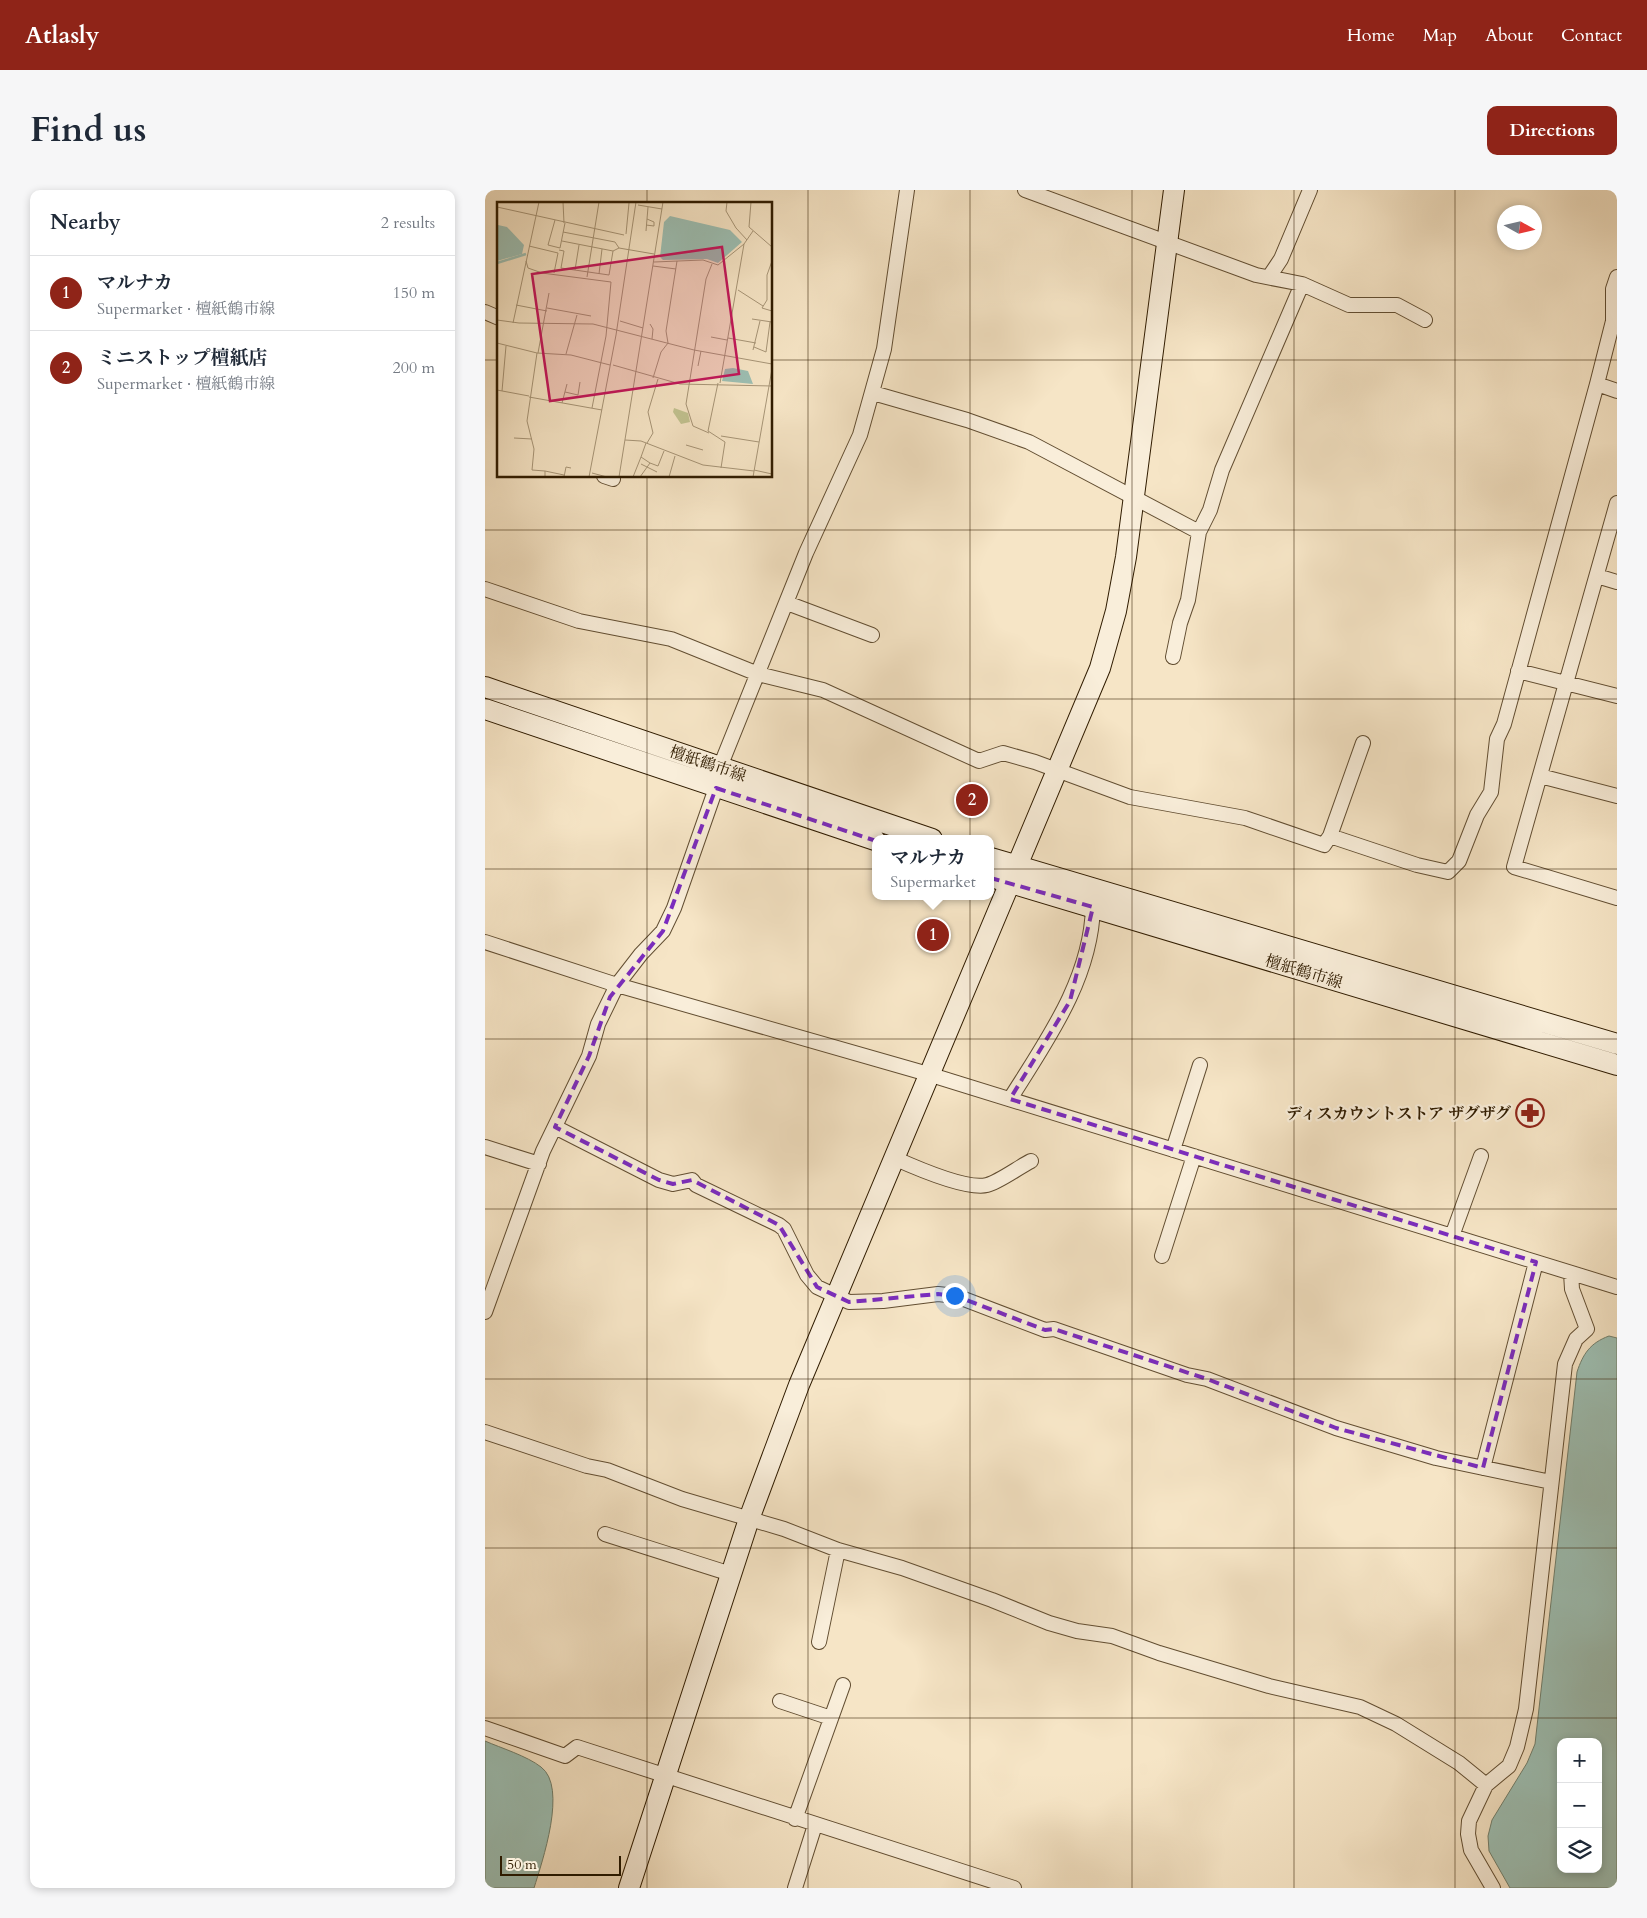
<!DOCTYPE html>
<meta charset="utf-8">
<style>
:root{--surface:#fff;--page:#f6f6f7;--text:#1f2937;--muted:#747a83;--line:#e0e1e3;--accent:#8f2418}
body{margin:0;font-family:Cardo,"Noto Serif JP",serif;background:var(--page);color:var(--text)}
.controls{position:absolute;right:15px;bottom:15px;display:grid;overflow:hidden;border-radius:10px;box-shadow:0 2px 8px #0003}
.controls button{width:45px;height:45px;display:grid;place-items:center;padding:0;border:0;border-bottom:1px solid var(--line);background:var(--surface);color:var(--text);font:25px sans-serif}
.compass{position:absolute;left:1012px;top:15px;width:45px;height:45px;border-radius:50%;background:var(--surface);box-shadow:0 2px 8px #0003;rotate:98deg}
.scale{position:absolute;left:15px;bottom:12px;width:121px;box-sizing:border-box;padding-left:5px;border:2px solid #301c00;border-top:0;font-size:14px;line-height:18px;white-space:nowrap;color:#301c00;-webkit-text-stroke:4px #f9eeda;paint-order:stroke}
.you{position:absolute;left:469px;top:1105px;width:18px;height:18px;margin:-12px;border:4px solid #fff;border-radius:50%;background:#1a73e8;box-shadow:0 0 0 8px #1a73e833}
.badge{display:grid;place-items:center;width:32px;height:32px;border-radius:50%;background:var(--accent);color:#fff;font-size:16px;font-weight:700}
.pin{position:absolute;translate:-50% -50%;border:2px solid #fff;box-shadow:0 1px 5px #0006}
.popup{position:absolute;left:387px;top:645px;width:122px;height:65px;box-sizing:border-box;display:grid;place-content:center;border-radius:10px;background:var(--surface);filter:drop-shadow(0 1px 4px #0005);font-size:16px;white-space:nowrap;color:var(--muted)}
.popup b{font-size:19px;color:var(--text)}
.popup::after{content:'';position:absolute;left:50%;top:100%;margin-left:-10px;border:10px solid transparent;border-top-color:var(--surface)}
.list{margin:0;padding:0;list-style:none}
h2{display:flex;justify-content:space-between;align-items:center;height:65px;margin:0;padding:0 20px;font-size:21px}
h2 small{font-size:16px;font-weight:400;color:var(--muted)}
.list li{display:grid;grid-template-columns:32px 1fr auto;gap:15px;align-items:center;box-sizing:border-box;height:75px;padding:0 20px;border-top:1px solid var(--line)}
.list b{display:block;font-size:19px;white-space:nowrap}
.list p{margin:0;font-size:16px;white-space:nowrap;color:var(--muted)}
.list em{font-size:16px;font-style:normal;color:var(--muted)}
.icon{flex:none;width:28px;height:28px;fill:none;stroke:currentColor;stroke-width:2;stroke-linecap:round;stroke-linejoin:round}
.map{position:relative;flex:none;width:1132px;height:1698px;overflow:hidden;border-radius:10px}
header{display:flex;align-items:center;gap:30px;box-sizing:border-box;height:70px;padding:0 25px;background:var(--accent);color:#fff}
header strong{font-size:24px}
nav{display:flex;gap:28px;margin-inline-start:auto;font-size:18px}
.intro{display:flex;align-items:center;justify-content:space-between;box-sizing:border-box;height:120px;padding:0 30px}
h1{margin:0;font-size:35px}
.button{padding:12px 22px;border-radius:10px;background:var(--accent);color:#fff;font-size:18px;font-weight:700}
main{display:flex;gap:30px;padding:0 30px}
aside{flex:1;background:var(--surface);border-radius:10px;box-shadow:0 2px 8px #0003}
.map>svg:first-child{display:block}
</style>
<header>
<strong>Atlasly</strong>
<nav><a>Home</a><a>Map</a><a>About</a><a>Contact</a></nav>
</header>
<div class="intro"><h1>Find us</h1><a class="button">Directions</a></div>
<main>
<aside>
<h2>Nearby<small>2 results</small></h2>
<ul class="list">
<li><span class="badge">1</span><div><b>マルナカ</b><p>Supermarket · 檀紙鶴市線</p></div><em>150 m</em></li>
<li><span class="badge">2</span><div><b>ミニストップ檀紙店</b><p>Supermarket · 檀紙鶴市線</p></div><em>200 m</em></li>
</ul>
</aside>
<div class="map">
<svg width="1132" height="1698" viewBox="0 0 1132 1698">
<rect width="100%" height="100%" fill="#f6e5c6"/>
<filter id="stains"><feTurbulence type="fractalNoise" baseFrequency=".004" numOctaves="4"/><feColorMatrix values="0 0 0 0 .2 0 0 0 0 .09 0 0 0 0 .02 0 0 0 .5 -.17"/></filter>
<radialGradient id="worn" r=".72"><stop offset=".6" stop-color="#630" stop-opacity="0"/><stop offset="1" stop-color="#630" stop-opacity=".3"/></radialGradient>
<path fill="#9dbfb3" stroke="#717e6b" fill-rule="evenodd" d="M1124,1146L1132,1148V1698H1025L1004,1661L1003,1646L1007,1630L1042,1573L1050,1554L1092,1182C1098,1164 1105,1153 1124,1146ZM1076,1552H1113V1679H1076Z
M0,1551C16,1558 42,1566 56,1577C83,1597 57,1672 49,1698H0Z"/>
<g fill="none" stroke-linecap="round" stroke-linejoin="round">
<defs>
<path id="street" d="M540,0L771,85L817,94L864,115H912L940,130
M784,87L796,69L825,0
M0,122L14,128
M1112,194L1132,201
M388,203L482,230L544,252L714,342
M119,286L128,289
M1132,313L1029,677L1132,708
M1112,386L1132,392
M0,399L94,431L186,449L273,484L338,500L494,571L518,563L550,572L645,607L760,628L839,655L845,646L932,675L963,682L974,671L992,625L1006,602L1012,549L1019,534L1112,194L1128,131V99L1132,87
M302,413L387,445
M688,467L695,433L703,410L714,342L725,320L737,280L817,94
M1033,481L1132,506
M235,577L321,363L375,245L399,159L422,0
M1055,586L1132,606
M845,646L878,553
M0,752L132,795L443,884L1132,1097
M525,909C562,850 606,789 608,717
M70,937L174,990L188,994L207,990L211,995L294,1035L299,1039L322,1085L332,1097L364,1112L398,1111L453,1104L471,1106L560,1140L569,1139L702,1185L722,1189L851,1238L951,1268L1066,1292
M0,957L54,974
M688,960L715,875
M409,968C429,977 481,1000 502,995C514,992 534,977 546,971
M967,1046L996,966
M677,1066L709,966
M0,1122L58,961L104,866L113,834L132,795L156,764L178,741L189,718L231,598
M0,1242L102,1276L122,1280L197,1309L299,1339L353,1360L417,1378L507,1410L564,1433L592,1441L627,1446L674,1463L784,1496L875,1517L911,1534L974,1573L1001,1595
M998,1278L1051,1072
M120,1344L246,1384
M334,1452L353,1360
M295,1511L346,1528
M0,1538L80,1566L92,1557L529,1698
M310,1629L358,1495
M310,1698L330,1635
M1008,1698L986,1660L983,1644L984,1631L1001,1595L1024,1576L1032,1557L1041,1519L1080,1174L1091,1149L1102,1139L1087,1099L1086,1083"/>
<path id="secondary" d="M0,497L447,649
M0,519L390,650
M506,668L1132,854
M506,687L1132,875
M144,1698L264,1329L314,1195L615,478L631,421L641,367L689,0"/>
</defs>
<use href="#street" stroke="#624e32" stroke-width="16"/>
<use href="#secondary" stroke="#301c00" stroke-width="22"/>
<use href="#street" stroke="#f9eeda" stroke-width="14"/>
<use href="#secondary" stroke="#f9eeda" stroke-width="20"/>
</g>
<path fill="none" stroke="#7b2cbf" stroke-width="4" stroke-dasharray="10 6" stroke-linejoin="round" d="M231,598L488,683L608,717L585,811L525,909L1051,1072L998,1278L851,1238L722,1189L569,1139L560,1140L471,1106L453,1104L364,1112L332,1097L294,1035L207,990L188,994L174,990L70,937L104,866L125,807L178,741Z"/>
<path fill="none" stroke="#301c00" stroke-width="1" stroke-opacity="0.55" d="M162,0V14M323,0V1698M485,0V1698M647,0V1698M809,0V1698M970,0V1698M0,170H14M286,170H1132M162,286V1698M0,340H1132M0,509H1132M0,679H1132M0,849H1132M0,1019H1132M0,1189H1132M0,1358H1132M0,1528H1132"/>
<defs>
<symbol id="pharmacy-ring" viewBox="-11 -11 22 22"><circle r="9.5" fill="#f9eeda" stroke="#8f2418" stroke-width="1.5"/><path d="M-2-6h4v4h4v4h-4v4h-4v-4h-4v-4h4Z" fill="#8f2418"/></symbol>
</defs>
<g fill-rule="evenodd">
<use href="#pharmacy-ring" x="1029" y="907" width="32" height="32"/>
</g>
<g text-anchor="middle" stroke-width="4.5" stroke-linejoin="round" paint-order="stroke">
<g font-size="16" fill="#301c00" stroke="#f9eeda">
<text transform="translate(223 573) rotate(19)" y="6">檀紙鶴市線</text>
<text transform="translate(819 781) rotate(17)" y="6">檀紙鶴市線</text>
</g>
<g font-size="16" font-weight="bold" fill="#301c00" stroke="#f9eeda" text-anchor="end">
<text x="1026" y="929">ディスカウントストア ザグザグ</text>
</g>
</g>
<g transform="translate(12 12)">
<rect width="275" height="275" fill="#f6e5c6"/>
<path d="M177,206L191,211L193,220L184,222L176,210Z" fill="#c2c391"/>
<path d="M173,14L233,28L245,40L221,61L210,57L166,58L163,55L167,20ZM1,23L10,25L27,43L25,52L0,59ZM236,166L251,169L256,182L225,179L228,167Z" fill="#9dbfb3"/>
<path fill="none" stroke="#9dbfb3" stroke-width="2.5" d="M0,61L29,52"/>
<path fill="none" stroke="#a79577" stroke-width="1" d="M66,0L67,21M230,0L229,9L239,26L250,38M254,0L252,25L275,45M141,3L165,7M0,5L127,33M58,18L51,43L63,46M149,23L157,24V20L150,17M149,29L151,5M66,30L118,40L122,46M129,32L132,1M65,39L116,49L122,46L157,52M32,44L61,51L57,71M63,46L68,21M62,48L67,49L64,66L112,73L116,49M29,59L31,66L45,71L114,80L109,134L95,206M275,59L270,73V98L265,106L275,109M157,60L206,58L221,63L247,42L256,29M156,64L179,67M78,68L82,43M102,72L105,47M90,75L102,0M241,88L266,104M19,103L50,109M50,106L94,114M255,117L275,120M0,118L22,121L96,122L197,148L275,162M123,119L146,126M16,121L42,0M153,122L156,127L155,137M214,135L230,138M231,136L259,141M0,141L40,151L74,153L113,163M257,145L269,150L273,120M256,148L263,119M40,151L30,219L37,247L35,268L48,269V275M41,151L52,91M69,152L80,113M116,163L183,182L275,184M201,164L204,149M156,176L164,150L171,141L169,129L180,59M221,181L211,229L228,240L224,266M223,181L247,42M0,188L32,194M5,189L9,144M68,190L81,193L83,180M32,195L105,208M65,201L70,182M212,231L196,224L189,202L209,77L215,62M224,234L262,240M17,236L35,237M128,238L144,239L206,263L257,269M150,241L156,231L151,210L161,177M189,243L206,248M153,261L161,264L167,249M144,262L160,270M257,268L275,272M48,269L67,273M95,271L110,275M67,275L69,265L74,266M92,275L119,133L139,0M122,275L166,0M136,275L144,255M143,275L153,261L144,255L149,241M172,275L178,254M256,275L275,167"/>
<path fill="#c2185b" fill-opacity="0.15" stroke="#c2185b" stroke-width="2.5" d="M225,45L242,172L53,199L35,72Z"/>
<rect width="275" height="275" fill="none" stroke="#301c00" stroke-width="2.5"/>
</g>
<rect width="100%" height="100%" filter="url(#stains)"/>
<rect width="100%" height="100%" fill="url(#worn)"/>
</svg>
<div class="controls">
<button>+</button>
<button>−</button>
<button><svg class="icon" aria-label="layers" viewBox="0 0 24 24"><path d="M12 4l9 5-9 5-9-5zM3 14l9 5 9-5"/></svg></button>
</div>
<svg class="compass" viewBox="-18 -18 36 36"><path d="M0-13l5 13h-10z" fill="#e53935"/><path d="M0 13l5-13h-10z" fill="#747a83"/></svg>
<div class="scale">50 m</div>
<div class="you"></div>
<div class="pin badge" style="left:448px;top:745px">1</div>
<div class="popup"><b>マルナカ</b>Supermarket</div>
<div class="pin badge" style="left:487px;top:610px">2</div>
</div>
</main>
